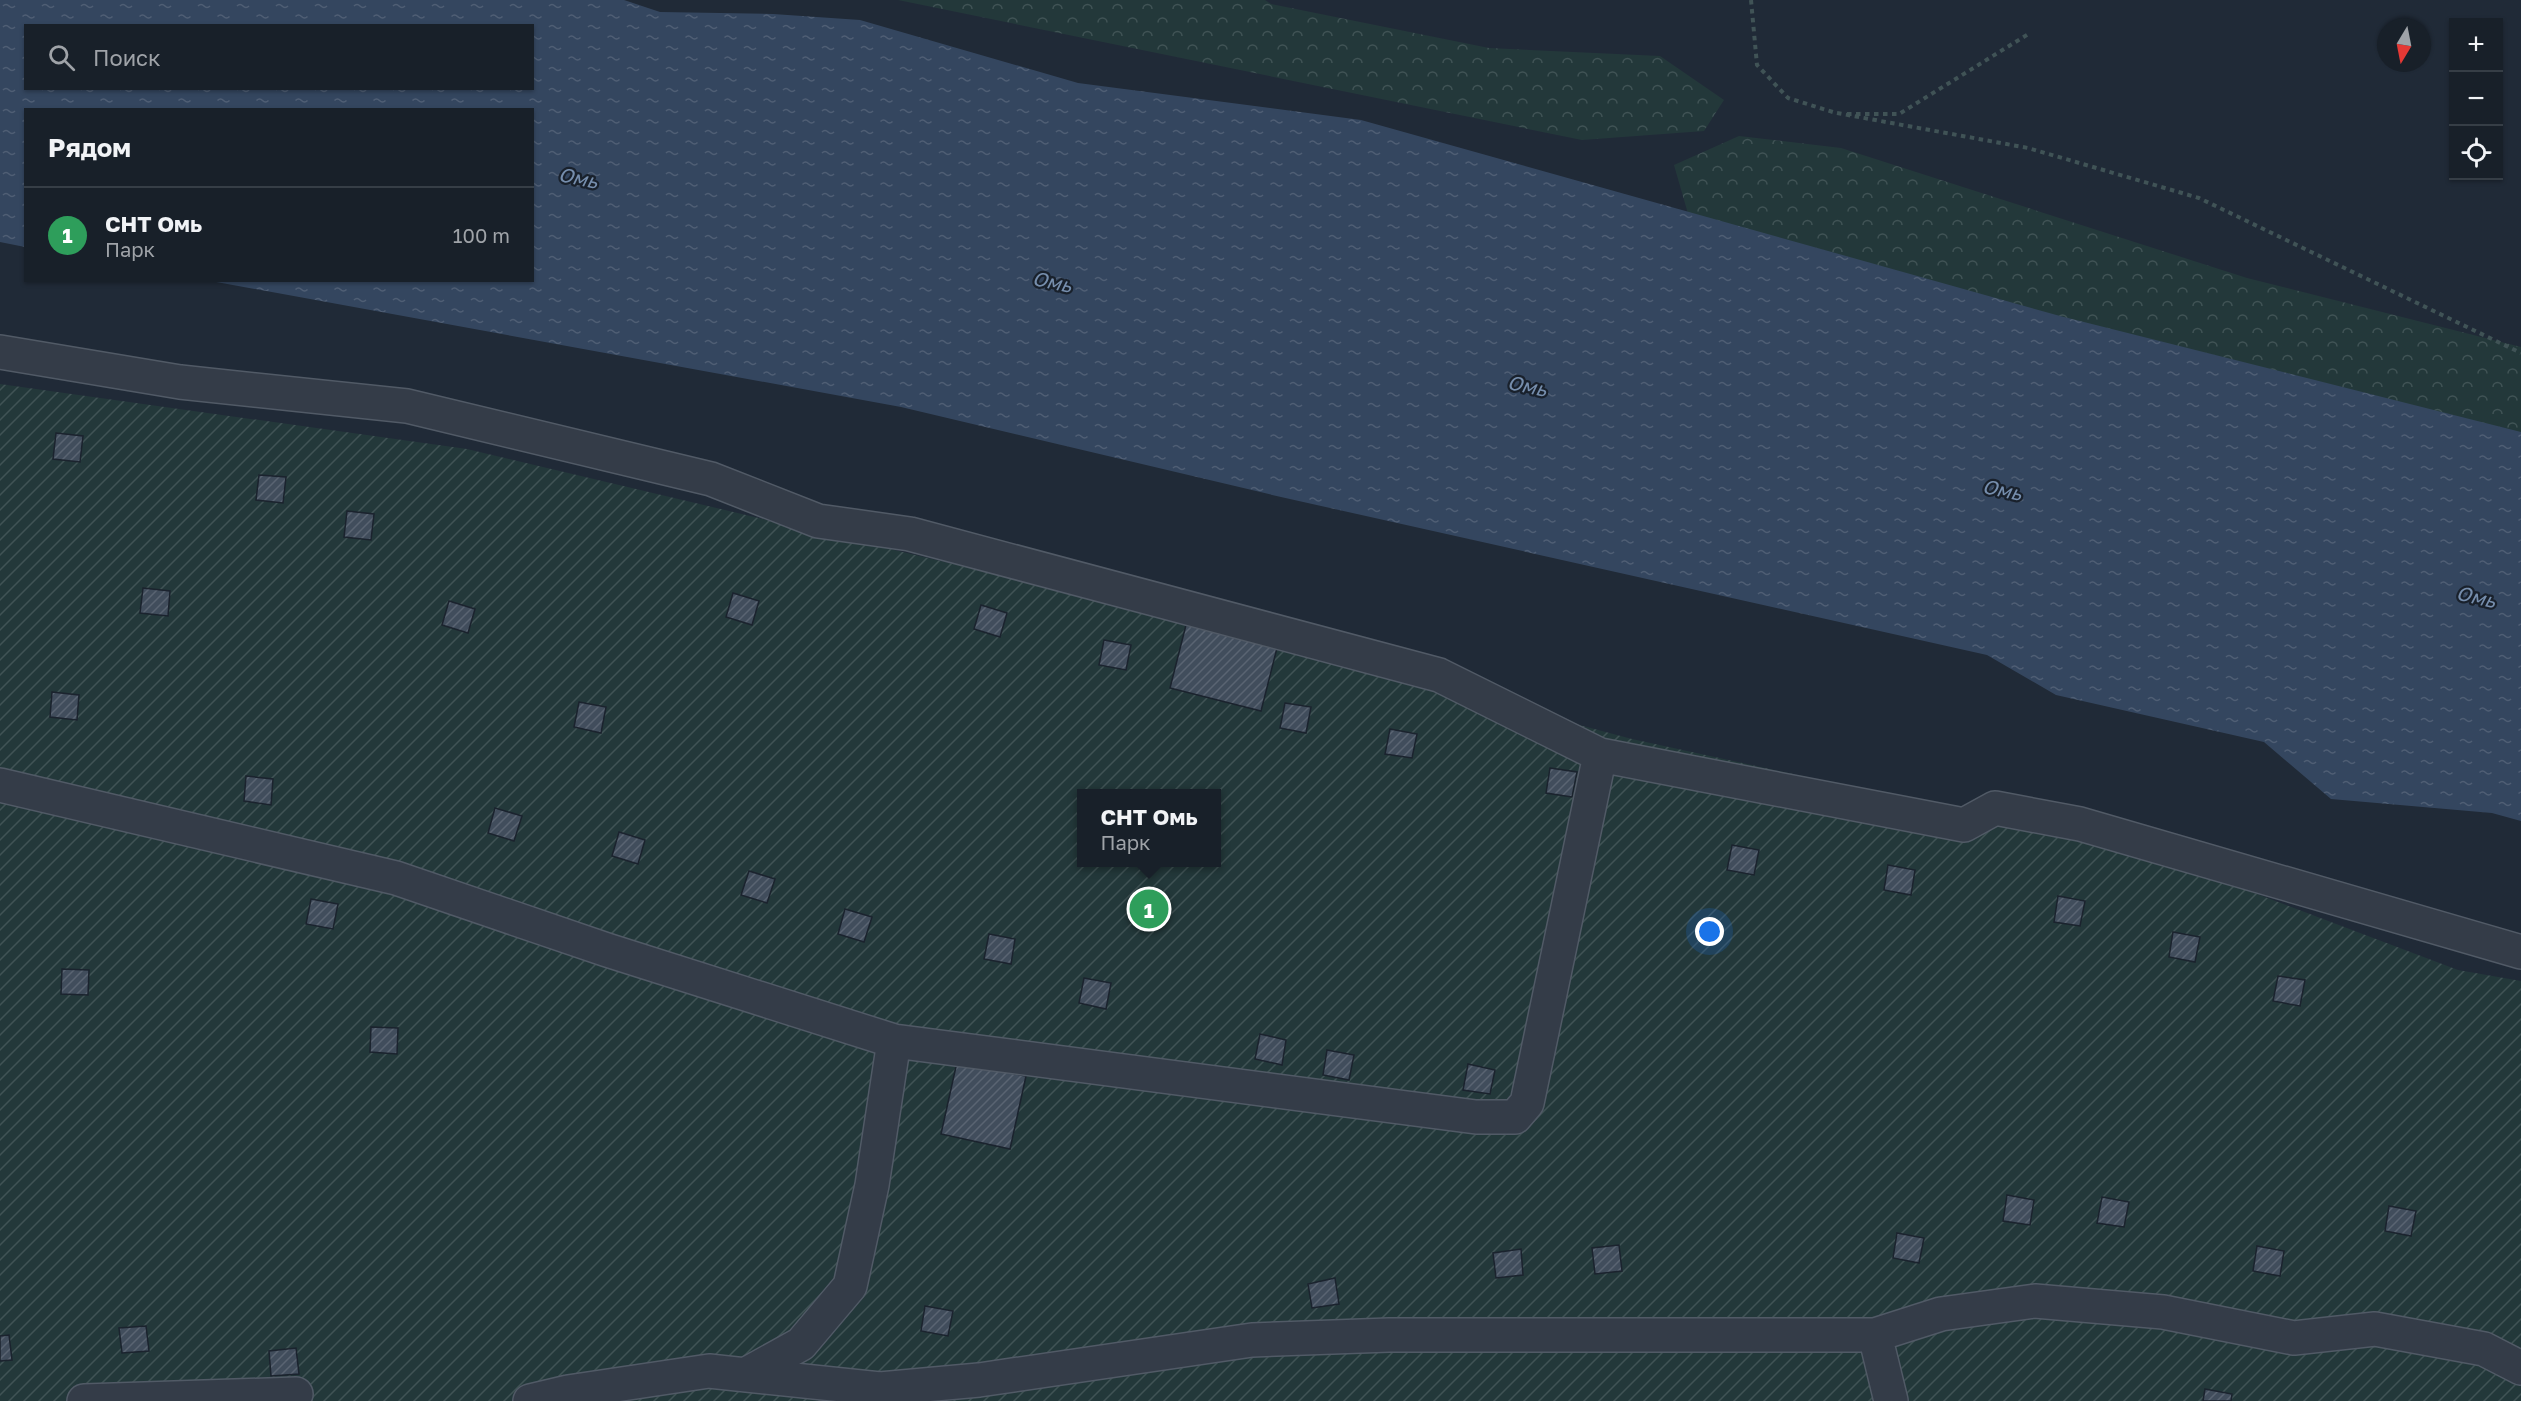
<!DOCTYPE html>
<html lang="ru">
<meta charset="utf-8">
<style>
:root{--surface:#182029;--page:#212831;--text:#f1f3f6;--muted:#9fa3a8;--line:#363e46;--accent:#1a73e8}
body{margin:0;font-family:"Golos Text",sans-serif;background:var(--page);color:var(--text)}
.controls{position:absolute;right:18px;top:18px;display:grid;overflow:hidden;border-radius:0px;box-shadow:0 2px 4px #0004}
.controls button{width:54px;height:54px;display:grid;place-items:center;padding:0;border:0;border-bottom:2px solid var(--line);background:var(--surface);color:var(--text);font:30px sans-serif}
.compass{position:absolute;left:2377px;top:18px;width:54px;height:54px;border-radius:50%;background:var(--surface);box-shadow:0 2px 4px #0004;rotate:190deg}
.you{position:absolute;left:1710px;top:932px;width:21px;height:21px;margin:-15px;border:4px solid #fff;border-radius:50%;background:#1a73e8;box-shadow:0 0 0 9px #1a73e833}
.badge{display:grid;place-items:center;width:39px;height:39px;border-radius:50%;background:var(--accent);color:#fff;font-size:20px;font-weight:700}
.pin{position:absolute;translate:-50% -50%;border:3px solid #fff;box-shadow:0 2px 6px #0006}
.popup{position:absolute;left:1077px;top:789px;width:144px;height:78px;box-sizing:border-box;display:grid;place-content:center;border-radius:0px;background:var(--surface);filter:drop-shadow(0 2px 4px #0005);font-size:20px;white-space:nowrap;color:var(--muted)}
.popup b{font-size:22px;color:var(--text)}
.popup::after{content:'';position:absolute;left:50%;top:100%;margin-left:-12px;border:12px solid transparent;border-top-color:var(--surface)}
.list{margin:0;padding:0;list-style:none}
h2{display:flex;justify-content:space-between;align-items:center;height:78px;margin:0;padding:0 24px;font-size:26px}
h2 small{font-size:20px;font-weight:400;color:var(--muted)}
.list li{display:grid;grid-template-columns:39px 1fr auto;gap:18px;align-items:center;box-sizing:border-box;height:96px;padding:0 24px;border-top:2px solid var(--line)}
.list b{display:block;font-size:22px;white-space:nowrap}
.list p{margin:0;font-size:20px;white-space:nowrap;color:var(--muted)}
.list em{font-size:20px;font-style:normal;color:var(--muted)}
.icon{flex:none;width:33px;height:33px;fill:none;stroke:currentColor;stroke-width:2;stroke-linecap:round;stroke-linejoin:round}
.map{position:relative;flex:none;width:2521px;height:1401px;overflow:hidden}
.search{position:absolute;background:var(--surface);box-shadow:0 2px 4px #0004;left:24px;top:24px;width:510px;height:66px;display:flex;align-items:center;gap:15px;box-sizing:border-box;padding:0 21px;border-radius:0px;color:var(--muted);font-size:22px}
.panel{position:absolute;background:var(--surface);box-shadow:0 2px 4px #0004;left:24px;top:108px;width:510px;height:174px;border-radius:0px}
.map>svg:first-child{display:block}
</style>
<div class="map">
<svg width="2521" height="1401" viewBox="0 0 2521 1401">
<defs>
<pattern id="forest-crowns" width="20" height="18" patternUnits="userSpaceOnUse" patternTransform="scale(1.5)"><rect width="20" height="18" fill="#23383a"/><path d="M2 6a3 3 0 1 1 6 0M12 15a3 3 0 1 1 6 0" fill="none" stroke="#405355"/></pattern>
<pattern id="garden-furrows" width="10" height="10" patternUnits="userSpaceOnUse" patternTransform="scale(1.5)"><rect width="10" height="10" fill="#23383a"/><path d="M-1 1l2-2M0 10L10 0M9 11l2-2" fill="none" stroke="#405355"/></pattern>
<pattern id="water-ripples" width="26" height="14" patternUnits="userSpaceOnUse" patternTransform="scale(1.5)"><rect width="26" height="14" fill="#34465f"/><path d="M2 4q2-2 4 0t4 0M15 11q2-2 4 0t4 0" fill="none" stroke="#4f5e74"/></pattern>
<pattern id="building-hatch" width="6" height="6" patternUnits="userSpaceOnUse" patternTransform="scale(1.5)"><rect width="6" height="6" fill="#414d5c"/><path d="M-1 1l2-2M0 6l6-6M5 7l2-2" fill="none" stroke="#5a6472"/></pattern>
</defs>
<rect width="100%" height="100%" fill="#202a37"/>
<path fill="url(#forest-crowns)" d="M898,0H1265L1271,4L1489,48L1660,56L1724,100L1704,131L1582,140Z
M1739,136L1841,148L2247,278L2521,347V458L1697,245L1674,165Z"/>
<path fill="url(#garden-furrows)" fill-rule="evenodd" d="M0,384L467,449L1152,611L1632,739L2138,849L2458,970L2521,981V1401H0ZM1082,794H1216V862H1082Z"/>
<path fill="url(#water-ripples)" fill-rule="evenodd" d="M0,0H624L660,12L773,14L860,20L1078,83L1361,120L2060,316L2521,432V821L2492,813L2331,799L2264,742L2056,695L1987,655L1281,497L901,407L211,281L532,280V110H26L25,247L0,242ZM26,26H532V88H26Z"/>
<path fill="url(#building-hatch)" stroke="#1b232e" stroke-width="1.5" d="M56,433L83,436L80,462L53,459Z
M259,475L286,477L283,503L256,500Z
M347,511L374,514L371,540L344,537Z
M143,588L170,591L168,616L140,613Z
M733,593L759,601L752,625L726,617Z
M449,601L475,609L468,633L442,625Z
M981,605L1007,613L1000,637L974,629Z
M1186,625L1277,648L1261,711L1170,688Z
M1104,640L1131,645L1126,670L1099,665Z
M52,692L79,695L77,720L50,717Z
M579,702L606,707L601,733L574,727Z
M1285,703L1311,707L1306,733L1280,728Z
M1390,729L1417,734L1412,758L1385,754Z
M1550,768L1577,772L1572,797L1546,793Z
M246,776L273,779L271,805L244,801Z
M495,808L522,816L514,841L488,833Z
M619,832L645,840L638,864L612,856Z
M1732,845L1759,850L1754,875L1727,870Z
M1888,865L1915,870L1911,895L1884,890Z
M749,871L775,879L767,903L741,895Z
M2058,896L2085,901L2080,926L2054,922Z
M311,899L338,904L333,929L306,924Z
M845,909L872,917L864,942L838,934Z
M2173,932L2200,937L2195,962L2169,957Z
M989,934L1015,939L1011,964L984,959Z
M62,969L89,970L88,995L61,994Z
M2278,976L2305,980L2300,1006L2273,1001Z
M1084,978L1111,983L1106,1009L1079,1003Z
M371,1027L398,1028L397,1054L370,1052Z
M1260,1034L1286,1040L1282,1065L1255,1059Z
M1327,1050L1354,1055L1349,1080L1323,1075Z
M957,1062L1026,1076L1010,1149L941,1134Z
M1468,1064L1495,1070L1490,1094L1463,1090Z
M2007,1195L2034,1200L2030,1225L2003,1221Z
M2102,1197L2129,1202L2124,1227L2097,1223Z
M2389,1206L2416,1211L2411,1236L2385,1231Z
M1897,1233L1924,1238L1919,1263L1893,1258Z
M1619,1245L1622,1271L1595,1274L1592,1248Z
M2257,1246L2284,1251L2280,1276L2253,1271Z
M1521,1249L1523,1275L1496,1278L1493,1253Z
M1335,1278L1339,1304L1312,1308L1308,1284Z
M925,1306L953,1311L948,1336L921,1331Z
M146,1326L149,1351L122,1353L119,1328Z
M9,1335L12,1360L0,1361V1336Z
M296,1348L299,1374L271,1376L269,1351Z
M2205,1389L2232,1394L2231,1401H2203Z"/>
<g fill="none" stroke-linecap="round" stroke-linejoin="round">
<defs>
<path id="minor" d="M0,352L180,382L407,406L711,479L818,521L910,534L1439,675L1600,755
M0,785L396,878L607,950L894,1041L1476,1117H1515L1527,1103L1600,755L1964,825L1995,808L2080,824L2521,952
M1875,1335L1891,1401
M745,1375L801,1344L850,1286L872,1185L894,1041
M84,1401L296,1394
M530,1401L568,1392L709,1371L880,1389L979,1380L1252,1340L1389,1335H1875L1941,1314L2035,1301L2163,1312L2294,1338L2375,1329L2484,1349L2521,1368"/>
</defs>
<use href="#minor" stroke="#515a66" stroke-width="36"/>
<path stroke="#405356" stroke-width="4" stroke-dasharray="4.5 4.5" stroke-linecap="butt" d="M1751,0L1757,65L1788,98L1836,113
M1837,113L2028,148L2199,198L2521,353
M1847,114H1899L2030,33"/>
<use href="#minor" stroke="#343c48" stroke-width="33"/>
</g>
<g text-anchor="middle" stroke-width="4.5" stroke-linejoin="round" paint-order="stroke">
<g font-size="20" font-style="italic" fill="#768ead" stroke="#19212c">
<text transform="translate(578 178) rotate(12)" y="7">Омь</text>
<text transform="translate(1052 282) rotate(12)" y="7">Омь</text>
<text transform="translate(1527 386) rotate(12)" y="7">Омь</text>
<text transform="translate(2002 490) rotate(12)" y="7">Омь</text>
<text transform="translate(2476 597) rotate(13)" y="7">Омь</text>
</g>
</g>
</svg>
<div class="controls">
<button>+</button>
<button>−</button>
<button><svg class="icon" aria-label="locate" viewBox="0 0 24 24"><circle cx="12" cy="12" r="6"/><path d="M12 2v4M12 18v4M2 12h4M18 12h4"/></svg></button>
</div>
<svg class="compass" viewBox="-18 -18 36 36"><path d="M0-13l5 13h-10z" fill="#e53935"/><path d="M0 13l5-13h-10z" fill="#9fa3a8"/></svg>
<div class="you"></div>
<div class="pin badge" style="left:1149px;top:909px;background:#2e9e5b">1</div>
<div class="popup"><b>СНТ Омь</b>Парк</div>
<div class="search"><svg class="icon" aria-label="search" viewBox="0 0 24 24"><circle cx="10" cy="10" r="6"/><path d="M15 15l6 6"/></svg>Поиск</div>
<section class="panel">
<h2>Рядом<small></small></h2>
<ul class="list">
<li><span class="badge" style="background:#2e9e5b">1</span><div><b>СНТ Омь</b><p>Парк</p></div><em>100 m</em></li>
</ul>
</section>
</div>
